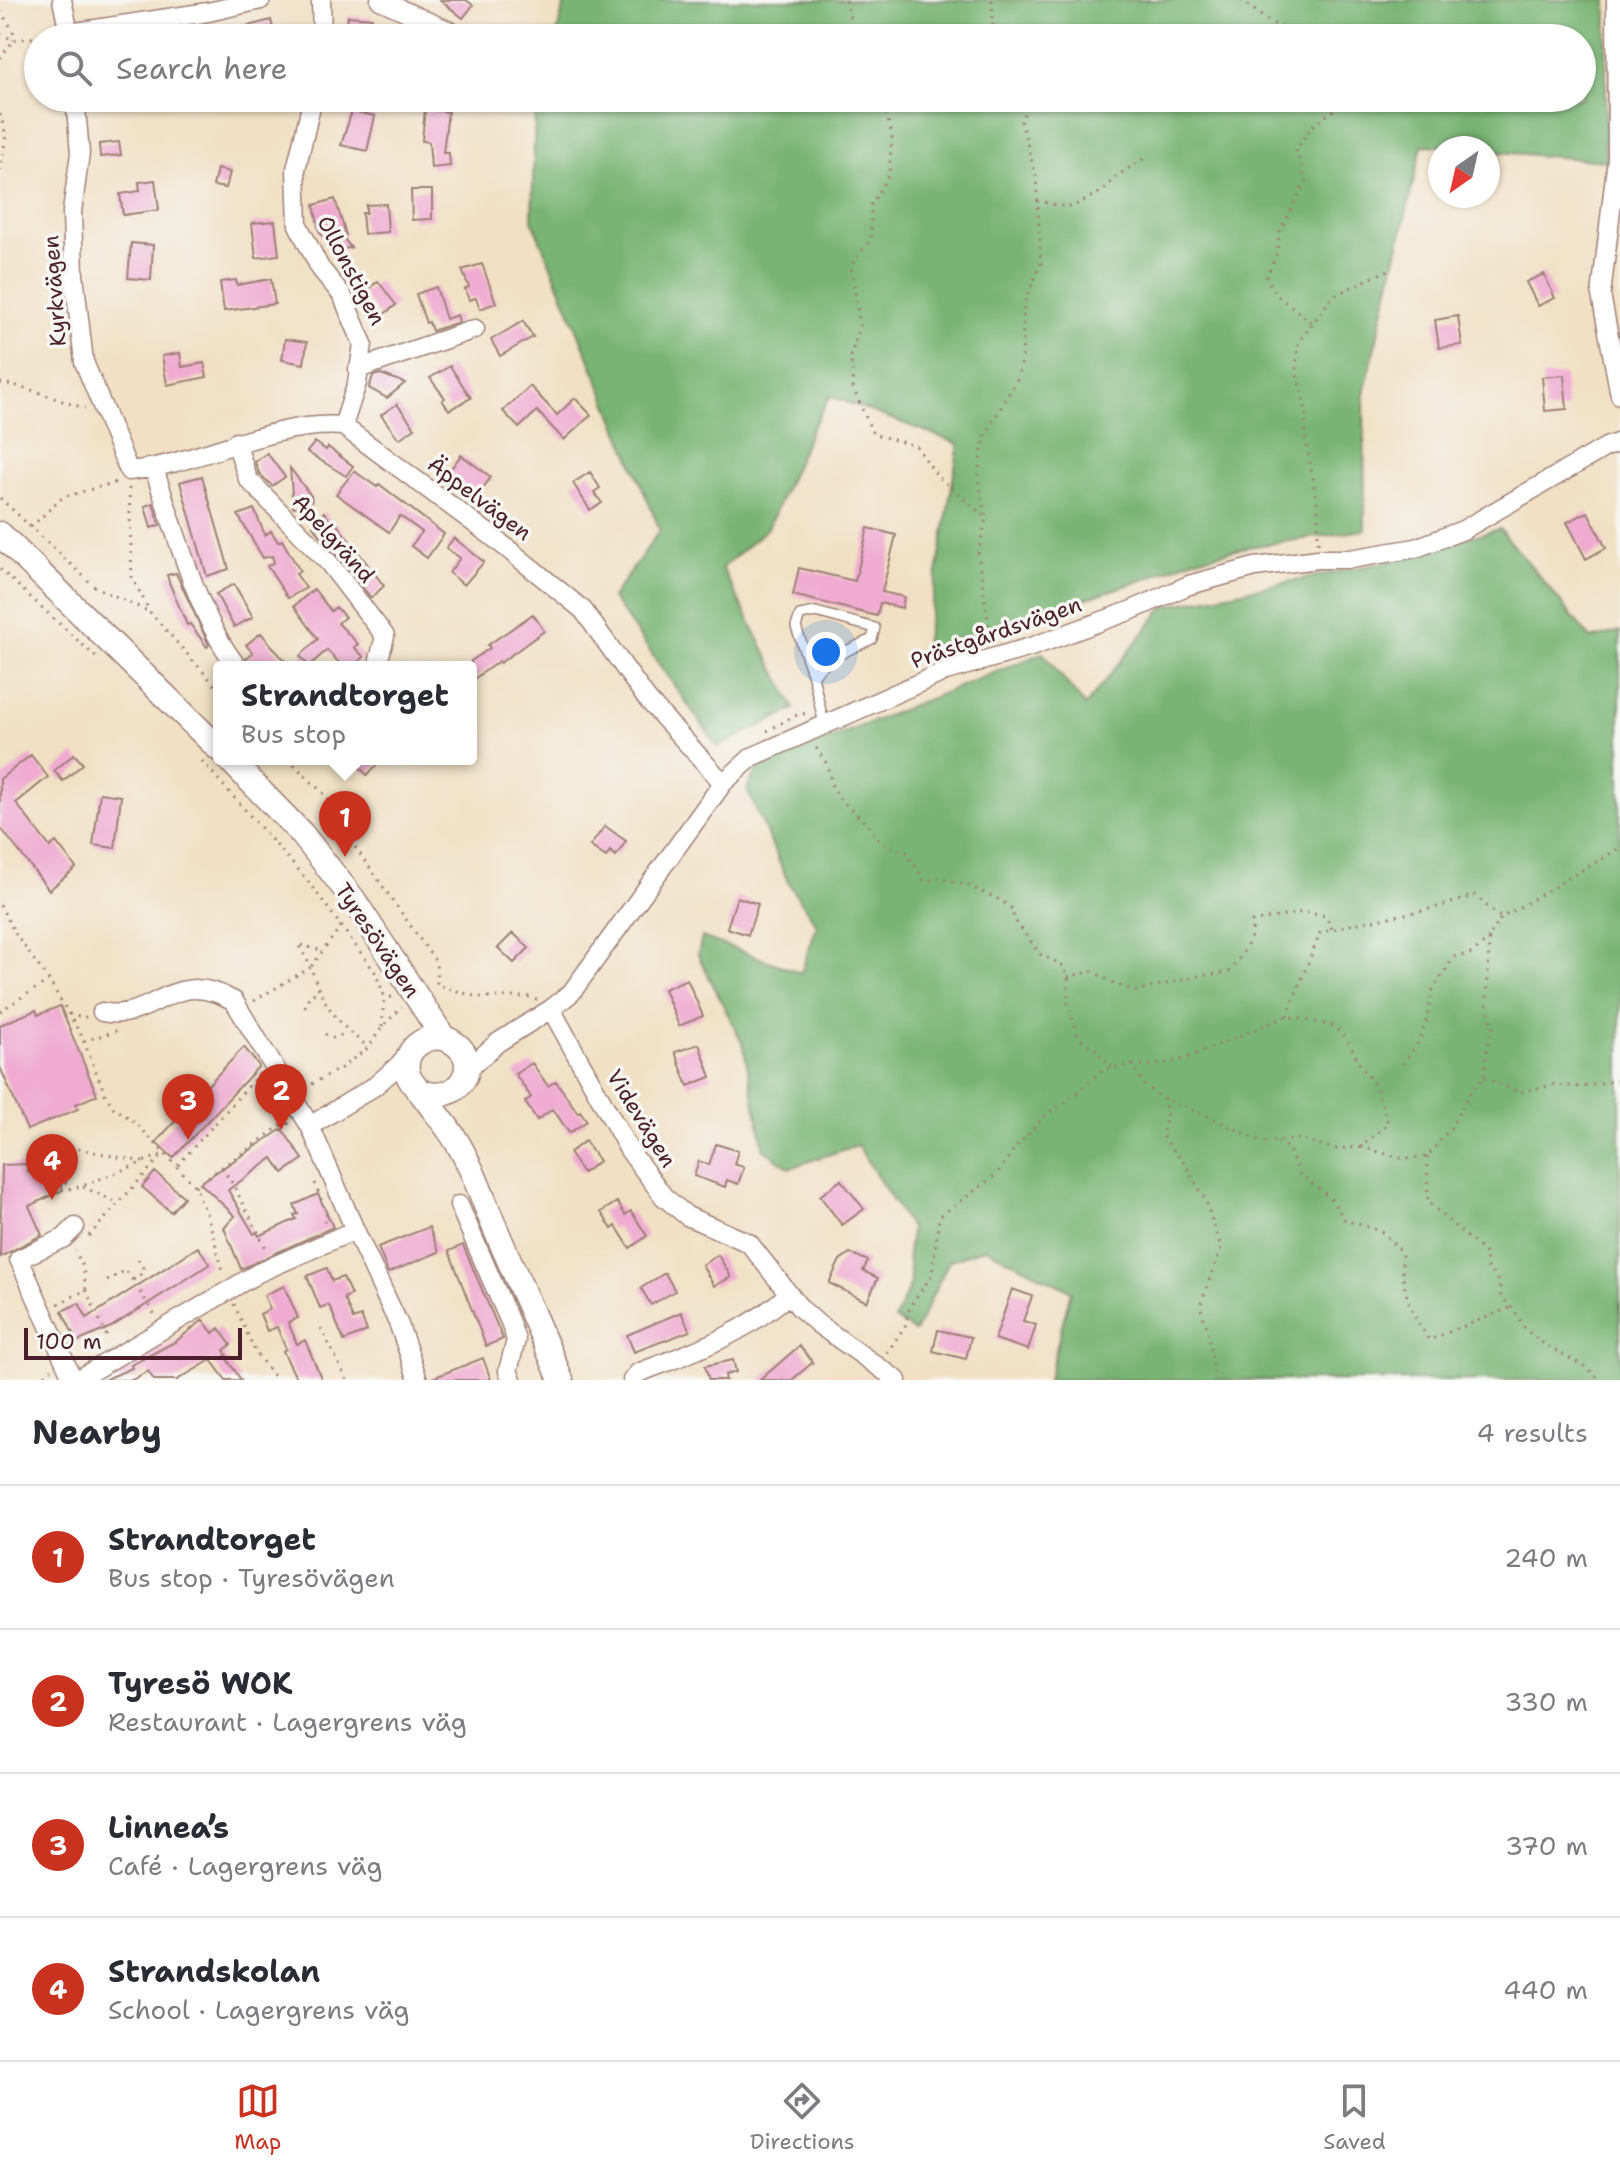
<!DOCTYPE html>
<meta charset="utf-8">
<style>
:root{--surface:#fff;--page:#f2f2f3;--text:#2b2b33;--muted:#7c7c81;--line:#e1e1e2;--accent:#c8321e}
body{margin:0;font-family:"Shantell Sans",sans-serif;background:var(--page);color:var(--text)}
.compass{position:absolute;left:1428px;top:136px;width:72px;height:72px;border-radius:50%;background:var(--surface);box-shadow:0 2px 6px #0004;rotate:214deg}
.scale{position:absolute;left:24px;bottom:20px;width:218px;box-sizing:border-box;padding-left:8px;border:4px solid #4a1f2b;border-top:0;font-size:22px;line-height:28px;white-space:nowrap;color:#4a1f2b;-webkit-text-stroke:6px #f6f6f2;paint-order:stroke}
.you{position:absolute;left:826px;top:652px;width:28px;height:28px;margin:-20px;border:6px solid #fff;border-radius:50%;background:#1a73e8;box-shadow:0 0 0 12px #1a73e833}
.badge{display:grid;place-items:center;width:52px;height:52px;border-radius:50%;background:var(--accent);color:#fff;font-size:26px;font-weight:700}
.pin{position:absolute;translate:-50% -66px;filter:drop-shadow(0 2px 4px #0008)}
.pin::after{content:'';position:absolute;top:42px;width:28px;height:24px;background:inherit;clip-path:polygon(0 0,100% 0,50% 100%)}
.popup{position:absolute;left:213px;top:661px;width:264px;height:104px;box-sizing:border-box;display:grid;place-content:center;border-radius:8px;background:var(--surface);filter:drop-shadow(0 2px 6px #0005);font-size:26px;white-space:nowrap;color:var(--muted)}
.popup b{font-size:30px;color:var(--text)}
.popup::after{content:'';position:absolute;left:50%;top:100%;margin-left:-16px;border:16px solid transparent;border-top-color:var(--surface)}
.list{margin:0;padding:0;list-style:none}
h2{display:flex;justify-content:space-between;align-items:center;height:104px;margin:0;padding:0 32px;font-size:34px}
h2 small{font-size:26px;font-weight:400;color:var(--muted)}
.list li{display:grid;grid-template-columns:52px 1fr auto;gap:24px;align-items:center;box-sizing:border-box;height:144px;padding:0 32px;border-top:2px solid var(--line)}
.list b{display:block;font-size:30px;white-space:nowrap}
.list p{margin:0;font-size:26px;white-space:nowrap;color:var(--muted)}
.list em{font-size:26px;font-style:normal;color:var(--muted)}
.icon{flex:none;width:44px;height:44px;fill:none;stroke:currentColor;stroke-width:2;stroke-linecap:round;stroke-linejoin:round}
.map{position:relative;flex:none;width:1620px;height:1380px;overflow:hidden}
.search{position:absolute;background:var(--surface);box-shadow:0 2px 6px #0004;left:24px;right:24px;top:24px;height:88px;display:flex;align-items:center;gap:20px;box-sizing:border-box;padding:0 28px;border-radius:44px;color:var(--muted);font-size:30px}
.sheet{height:680px;background:var(--surface)}
nav{display:flex;justify-content:space-around;align-items:center;box-sizing:border-box;height:112px;border-top:2px solid var(--line);background:var(--surface);font-size:22px;color:var(--muted)}
nav a{display:grid;justify-items:center;gap:4px}
nav .on{color:var(--accent)}
.map>svg:first-child{display:block}
</style>
<div class="map">
<svg width="1620" height="1380" viewBox="0 0 1620 1380">
<rect width="100%" height="100%" fill="#f6f6f2"/>
<filter id="ink" filterUnits="userSpaceOnUse"><feTurbulence type="fractalNoise" baseFrequency=".0125" numOctaves="2"/><feDisplacementMap in="SourceGraphic" scale="16" xChannelSelector="R" yChannelSelector="G"/><feConvolveMatrix kernelMatrix="1 2 1 2 8 2 1 2 1" color-interpolation-filters="sRGB"/></filter>
<filter id="wash" filterUnits="userSpaceOnUse"><feTurbulence type="fractalNoise" baseFrequency=".006" numOctaves="4" result="noise"/><feDisplacementMap in="SourceGraphic" scale="32" xChannelSelector="R" yChannelSelector="G"/><feGaussianBlur stdDeviation="1.8" result="paint"/><feColorMatrix in="noise" values="0 0 0 0 0 0 0 0 0 0 0 0 0 0 0 0 0 1.4 0 .05"/><feComposite in="paint" operator="in"/></filter>
<g filter="url(#wash)">
<rect width="100%" height="100%" fill="#f1e0c3"/>
<path fill="#78b473" stroke="#616a4f" stroke-width="2" d="M566,0H1607L1605,161L1488,151V148L1422,145L1364,394L1365,530L1248,547L1192,560L1140,581L924,650L959,444L830,396L811,430L768,528L722,568L795,709L718,747L612,598L660,530L532,220L535,107L537,98H1582V38H555Z
M1500,529L1591,639L1620,631V1380H1048L1071,1291L985,1248L949,1261L915,1332L895,1319L911,1283L908,1255L911,1229L857,1145L790,1168L764,1150L743,1044L698,955L702,937L801,973L817,925L789,884L747,789L759,767L1043,653L1085,706L1164,607L1410,557L1438,545Z"/>
<g id="blocks">
<path fill="#f0abd1" d="M440,0H466L473,5L463,18Z
M348,16L372,18L370,38H344Z
M271,20L275,38H217V34Z
M425,109L448,112L443,153H449L450,166L431,168L429,142L422,141Z
M352,111L375,116L367,151L341,145Z
M119,142L121,155L100,157L99,144Z
M217,169L230,172L226,188L213,186Z
M155,180L159,210L123,215L120,194L140,191L139,182Z
M411,190H432V219L412,220Z
M335,199L346,235L342,236L351,248L330,250L319,230L314,205Z
M386,204L388,232L364,234L362,213H366V205Z
M275,221L279,255L256,258L252,223Z
M131,243L153,245L151,280L128,278Z
M482,264L496,303L480,309L476,298L469,300L465,289L469,287L462,270Z
M1544,274L1555,298L1538,306L1526,282Z
M271,279L275,304L224,311L220,282L236,280L237,285Z
M378,281L396,305L380,317L361,292L367,291Z
M436,287L446,319L457,315L459,322L432,331L429,322L426,323L416,294Z
M1458,316L1462,345L1439,348L1435,320Z
M523,321L533,337L500,356L491,340Z
M285,339L307,342L304,364L282,360Z
M180,353L182,367L204,363L207,377L167,385L162,356Z
M450,366L471,398L449,410L442,400L445,398L430,378Z
M381,374L405,383L387,398L369,388L373,376Z
M1564,375L1567,409L1545,411L1542,377Z
M530,386L557,415L575,398L591,415L564,440L537,411L519,428L503,411Z
M397,404L415,428L399,439L381,415Z
M315,442L326,450L328,447L353,466L346,476L307,452Z
M267,453L285,477L272,486L259,473L255,462Z
M461,455L491,477L477,496L447,474Z
M290,468L311,496L312,506L293,507Z
M354,471L377,487L379,484L444,534L427,558L411,546L422,532L400,516L389,532L336,494Z
M590,472L600,488L594,492L602,503L590,510L573,483Z
M202,476L229,569L207,576L180,482Z
M153,503L160,525L151,528L145,506Z
M254,509L265,535L271,531L278,542L282,540L300,571L296,574L306,588L288,598L267,566L274,562L272,556L263,558L238,515Z
M324,512L333,525L336,523L384,586L371,598L313,526Z
M1588,512L1606,548L1586,559L1567,522Z
M868,528L896,535L882,592L904,597L902,608L880,603L877,616L793,595L799,568L855,581Z
M454,538L484,562L464,585L449,573L460,558L446,548Z
M176,573L209,645L207,647L190,624L187,625L170,585L167,575Z
M234,584L253,617L234,627L216,594Z
M314,589L331,611L336,607L345,617L338,623L358,644L354,647L364,657L353,667H343L327,650L309,666L300,656L318,639L294,606Z
M533,614L544,631L500,663L499,661L471,681V661L490,648L488,645Z
M261,633L290,667H250L246,658L253,653L246,645Z
M74,754L83,764L63,781L54,771Z
M31,755L48,777L16,803L50,847L56,842L76,868L49,890L0,827V779Z
M351,759H383L367,775Z
M100,793L121,796L115,848L93,845Z
M605,826L626,841L616,856L610,851L606,857L590,846Z
M737,897L758,904L748,935L727,928Z
M513,933L529,948L514,963L498,948Z
M687,979L703,1016L679,1026L664,989Z
M60,1006L97,1095L76,1104L78,1109L27,1130L0,1067V1025L36,1010L38,1015Z
M699,1044L711,1077L688,1086L675,1052Z
M244,1047L259,1066L173,1158L156,1142L190,1105L181,1097L198,1080L206,1087Z
M532,1063L548,1086L556,1081L578,1113L580,1111L587,1121L569,1133L553,1109L537,1120L525,1102L531,1097L515,1074Z
M282,1129L303,1159L283,1173L273,1158L228,1190L254,1234L257,1232L259,1236L296,1219L294,1215L298,1214L294,1205L318,1194L333,1227L241,1269L224,1228L235,1216L200,1183Z
M585,1141L599,1161L583,1173L569,1153Z
M716,1144L738,1151L734,1164L744,1167L738,1184L727,1180L725,1187L694,1176L699,1161L709,1165Z
M51,1163L63,1190L29,1206L42,1235L0,1257L2,1165L27,1164L28,1172Z
M155,1172L184,1197L171,1212L142,1187Z
M841,1180L864,1209L842,1225L820,1196Z
M617,1202L625,1215L631,1211L647,1236L630,1248L616,1226L612,1229L601,1212Z
M429,1227L439,1252L388,1273L378,1247Z
M463,1245L503,1339L486,1346L449,1251Z
M198,1247L210,1264L111,1327L77,1342L62,1311L79,1303L87,1318Z
M850,1253L868,1261L863,1271L878,1278L867,1302L829,1283L840,1260Z
M718,1255L731,1277L714,1286L702,1265Z
M327,1268L332,1281L343,1277L351,1295L344,1298L353,1319L361,1316L367,1331L344,1341L331,1309L328,1305L320,1308L307,1276Z
M665,1273L675,1291L651,1305L641,1288Z
M284,1286L298,1318L288,1322L297,1344L305,1340L322,1380H297L283,1351L286,1349L277,1327L267,1331L260,1314L270,1309L264,1295Z
M1012,1289L1032,1296L1023,1321L1036,1325L1028,1350L995,1339Z
M681,1312L690,1331L634,1352L627,1335Z
M203,1320L213,1333L219,1328L231,1345L224,1350L227,1355L225,1356L241,1380H226L211,1360L177,1380H154L148,1371L132,1380H104L132,1368L131,1365L175,1342Z
M938,1330L971,1337L966,1359L933,1351Z
M799,1346L813,1362L792,1380H760Z
M483,1358L491,1380H430V1379Z
M733,1360L736,1372L725,1375L726,1380H709L705,1366Z"/>
</g>
</g>
<g filter="url(#ink)">
<use href="#blocks" fill-opacity="0" stroke="#9e8077" stroke-width="2"/>
<g fill="none" stroke-linecap="round" stroke-linejoin="round">
<defs>
<path id="service" d="M813,676C826,658 851,649 872,639L875,628L816,612L800,615L796,627L813,676L824,724"/>
<path id="minor" d="M62,0L70,38
M321,0L322,38
M380,0L454,33
M1616,0L1617,158L1601,295L1620,395
M69,33L208,12L261,0
M75,98L80,153L72,212L74,275L84,362L129,471C201,464 269,421 343,426L493,537L583,610L647,699L723,783
M313,98L296,169L298,225L320,268L342,295L363,344L357,383L343,426
M358,369L475,329
M236,442L248,479L329,563L385,636L377,667
M154,469C174,526 200,623 238,667
M551,1009L629,1150L664,1197L687,1216L749,1243L800,1308L818,1324L897,1380
M466,1071L497,1043L551,1009L571,993L723,783L752,757L946,671L1031,647L1132,610L1189,585L1255,567L1318,559H1350L1416,548L1463,530L1606,447L1620,442
M310,1126L375,1086L409,1056
M459,1205L510,1322L516,1340L508,1371L512,1380
M355,1230L399,1325L418,1380
M73,1380L19,1259L64,1238L75,1227
M77,1380L258,1273L355,1230L310,1126L234,1001C170,965 157,1023 102,1012
M632,1380L638,1373C695,1351 743,1335 789,1294"/>
<path id="secondary" d="M0,534L219,749
M229,759L302,834L353,899L443,1037
M420,1091C456,1108 485,1064 454,1043C432,1027 400,1048 408,1075C411,1083 417,1088 422,1094C435,1112 451,1130 461,1149C475,1174 484,1202 495,1228C517,1279 540,1329 561,1380"/>
</defs>
<use href="#service" stroke="#9e8077" stroke-width="12"/>
<use href="#minor" stroke="#9e8077" stroke-width="21"/>
<use href="#secondary" stroke="#9e8077" stroke-width="27"/>
<path stroke="#9e8077" stroke-width="3" stroke-dasharray="2 6" stroke-linecap="butt" d="M846,0L854,38
M992,0L993,38
M1241,0L1271,23L1327,38
M0,11L13,30L14,40
M0,34L14,40L55,35
M0,58L14,40
M882,98L892,135L889,175L871,205V239L851,265L860,326L851,355L853,388L873,434L916,446L938,477L985,517
M0,114L6,135L0,173
M1037,201L1067,207L1075,205L1103,191L1118,175L1148,156
M1311,322L1279,297L1266,278L1277,253L1279,233L1306,181L1296,150L1311,127L1334,110L1337,98
M0,383C30,386 56,401 85,408
M129,488L132,577L150,612L219,690
M0,498L95,587L150,612
M31,527L63,497L117,482
M1318,543V508L1305,435L1306,411L1296,370L1298,343L1333,296L1388,270
M0,569L100,661
M991,641L978,553L986,518L978,477L981,453L986,434L1017,379L1022,361L1024,304L1041,263L1036,176L1021,121L1025,112L1023,98
M767,731L794,716L807,713
M816,748L827,764L832,786L840,799L868,825L882,844L906,852L924,880L930,881L935,877L967,885L1002,901L1012,909L1014,919L1040,954L1064,966L1068,977V1005L1079,1038L1095,1049L1112,1068
M288,759L325,795L341,827L436,962L437,985L477,997H532L538,1001
M202,761L308,881L375,972L384,995L394,998
M0,905L17,937L49,980L81,1035L106,1096L114,1108L135,1122L195,1186L208,1218L224,1274
M341,926L311,967C320,1001 340,1028 369,1047
M1068,977L1092,971L1118,985L1136,991L1199,976L1229,972C1239,957 1255,941 1252,922L1303,912L1326,916L1332,929
M254,1001L311,967L298,944L323,951
M305,1007L309,996L319,991
M0,1011L48,981
M69,1014L83,1018L88,1016
M1287,1016L1320,933C1370,917 1425,915 1474,895L1501,918
M382,1027L384,995
M325,1034L333,1038L347,1033
M84,1041L119,1030
M1403,1064L1418,1043L1426,1022L1432,991L1454,957L1473,953L1489,938
M1133,1065H1154L1184,1059L1287,1016L1334,1026L1347,1039L1360,1065L1376,1087L1388,1123L1361,1147L1335,1149L1300,1139L1262,1142L1215,1119L1164,1099
M1484,1078L1519,1092L1553,1085L1582,1087L1620,1080
M305,1088L341,1068L369,1047L382,1027L402,1007
M1277,1142L1288,1148L1300,1174L1330,1198L1345,1220L1381,1231L1402,1252C1401,1288 1409,1310 1429,1340L1512,1307
M1361,1147L1401,1158L1427,1157L1451,1127L1473,1088L1484,1078L1487,1046L1493,1026L1487,1007L1489,938L1501,918L1620,848
M1427,1157L1428,1202L1486,1254V1266L1499,1282L1501,1297L1512,1307L1526,1330L1544,1344L1584,1366L1601,1380
M143,1162L65,1146L56,1165L69,1189L82,1186L161,1155
M178,1165L260,1073
M222,1168L234,1186L268,1252
M315,1183L327,1215L323,1225
M195,1186L282,1125L291,1123
M83,1187L119,1203
M89,1236L164,1153
M133,1280L140,1275L143,1268L137,1257
M107,1281L126,1270L155,1315
M86,1290L109,1341
M58,1304L86,1290L83,1267L75,1251
M234,1304L256,1353L276,1380
M321,1328L347,1380
M887,1353L905,1326L910,1306L932,1275L939,1217L996,1175L1015,1148L1044,1117L1078,1092L1102,1070L1133,1065L1144,1085L1164,1099L1167,1117L1162,1136L1185,1164L1206,1201L1221,1248L1200,1306L1208,1331L1215,1380
M30,1380L45,1375L52,1369"/>
<use href="#service" stroke="#fff" stroke-width="9"/>
<use href="#minor" stroke="#fff" stroke-width="18"/>
<use href="#secondary" stroke="#fff" stroke-width="24"/>
</g>
</g>
<g text-anchor="middle" stroke-width="7" stroke-linejoin="round" paint-order="stroke">
<g font-size="22" fill="#4a1f2b" stroke="#f6f6f2">
<text transform="translate(352 270) rotate(62)" y="8">Ollonstigen</text>
<text transform="translate(54 291) rotate(-94)" y="8">Kyrkvägen</text>
<text transform="translate(480 498) rotate(37)" y="8">Äppelvägen</text>
<text transform="translate(334 538) rotate(48)" y="8">Apelgränd</text>
<text transform="translate(996 632) rotate(-19)" y="8">Prästgårdsvägen</text>
<text transform="translate(378 940) rotate(56)" y="8">Tyresövägen</text>
<text transform="translate(642 1118) rotate(58)" y="8">Videvägen</text>
</g>
</g>
</svg>
<svg class="compass" viewBox="-18 -18 36 36"><path d="M0-13l5 13h-10z" fill="#e53935"/><path d="M0 13l5-13h-10z" fill="#7c7c81"/></svg>
<div class="scale">100 m</div>
<div class="you"></div>
<div class="pin badge" style="left:345px;top:857px">1</div>
<div class="popup"><b>Strandtorget</b>Bus stop</div>
<div class="pin badge" style="left:281px;top:1130px">2</div>
<div class="pin badge" style="left:188px;top:1140px">3</div>
<div class="pin badge" style="left:52px;top:1200px">4</div>
<div class="search"><svg class="icon" aria-label="search" viewBox="0 0 24 24"><circle cx="10" cy="10" r="6"/><path d="M15 15l6 6"/></svg>Search here</div>
</div>
<section class="sheet">
<h2>Nearby<small>4 results</small></h2>
<ul class="list">
<li><span class="badge">1</span><div><b>Strandtorget</b><p>Bus stop · Tyresövägen</p></div><em>240 m</em></li>
<li><span class="badge">2</span><div><b>Tyresö WOK</b><p>Restaurant · Lagergrens väg</p></div><em>330 m</em></li>
<li><span class="badge">3</span><div><b>Linnea’s</b><p>Café · Lagergrens väg</p></div><em>370 m</em></li>
<li><span class="badge">4</span><div><b>Strandskolan</b><p>School · Lagergrens väg</p></div><em>440 m</em></li>
</ul>
</section>
<nav>
<a class="on"><svg class="icon" aria-label="map" viewBox="0 0 24 24"><path d="M3 6l6-2 6 2 6-2v14l-6 2-6-2-6 2zM9 4v14M15 6v14"/></svg>Map</a>
<a><svg class="icon" aria-label="directions" viewBox="0 0 24 24"><path d="M12 3l9 9-9 9-9-9zM9 14v-3h6M13 9l2 2-2 2"/></svg>Directions</a>
<a><svg class="icon" aria-label="saved" viewBox="0 0 24 24"><path d="M7 4h10v16l-5-4-5 4z"/></svg>Saved</a>
</nav>
